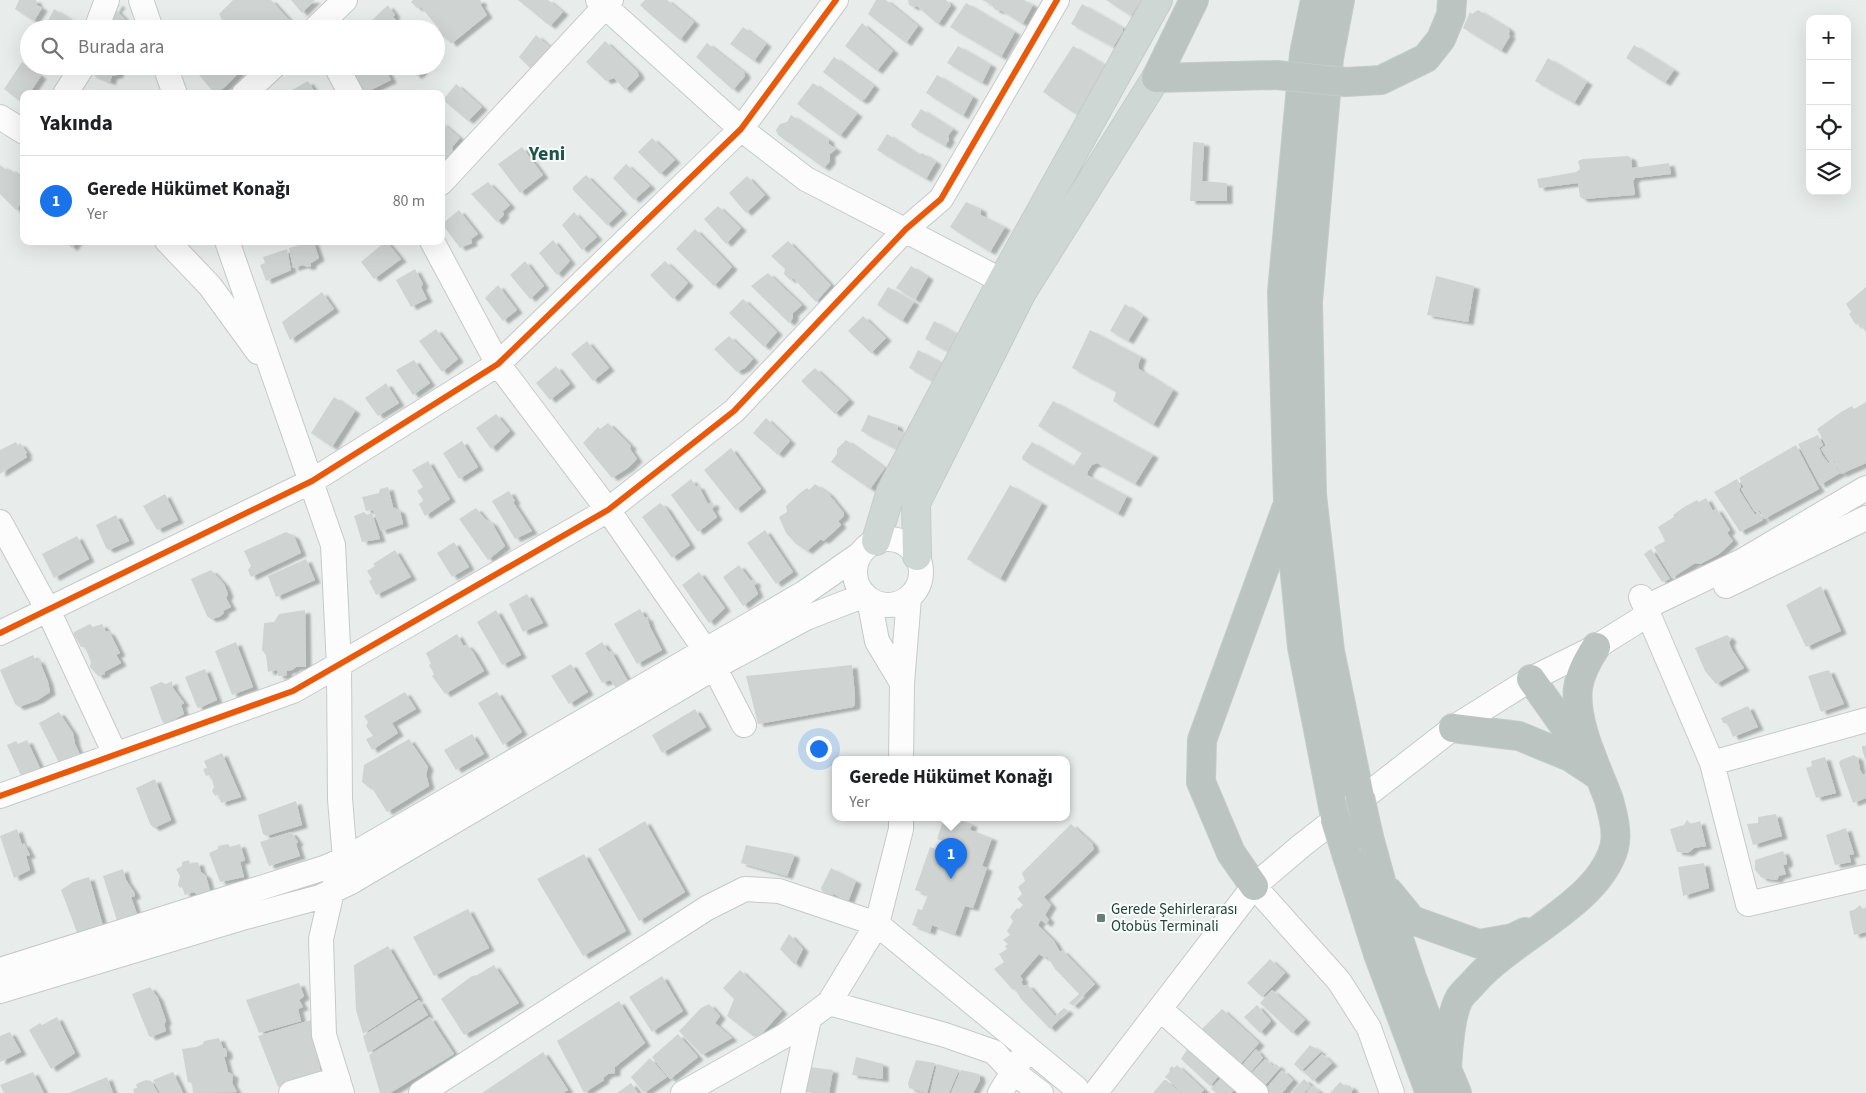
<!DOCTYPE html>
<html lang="tr">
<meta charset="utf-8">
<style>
:root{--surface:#fff;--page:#f6f6f6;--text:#202124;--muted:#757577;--line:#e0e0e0;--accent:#1a73e8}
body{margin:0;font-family:"Source Sans 3",sans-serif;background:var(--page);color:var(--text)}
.controls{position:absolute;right:15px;top:15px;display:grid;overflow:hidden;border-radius:10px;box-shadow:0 5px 20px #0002}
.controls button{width:45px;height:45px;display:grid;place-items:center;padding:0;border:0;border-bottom:1px solid var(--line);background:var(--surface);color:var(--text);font:25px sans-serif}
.you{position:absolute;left:818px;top:748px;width:18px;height:18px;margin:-12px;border:4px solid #fff;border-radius:50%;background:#1a73e8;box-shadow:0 0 0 8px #1a73e833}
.badge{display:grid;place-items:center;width:32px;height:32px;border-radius:50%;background:var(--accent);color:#fff;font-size:16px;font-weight:700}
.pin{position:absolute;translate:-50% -41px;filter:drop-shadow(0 1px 2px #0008)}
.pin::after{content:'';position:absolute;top:26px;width:18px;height:15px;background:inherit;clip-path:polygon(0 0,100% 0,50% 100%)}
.popup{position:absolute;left:832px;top:756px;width:238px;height:65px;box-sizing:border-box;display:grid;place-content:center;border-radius:10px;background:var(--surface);filter:drop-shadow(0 1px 4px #0005);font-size:16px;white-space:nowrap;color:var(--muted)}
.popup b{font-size:19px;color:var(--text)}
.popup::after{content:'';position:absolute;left:50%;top:100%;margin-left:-10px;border:10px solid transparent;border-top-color:var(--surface)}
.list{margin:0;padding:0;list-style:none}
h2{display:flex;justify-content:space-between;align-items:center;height:65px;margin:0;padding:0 20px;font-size:21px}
h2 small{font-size:16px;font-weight:400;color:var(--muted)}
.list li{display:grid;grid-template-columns:32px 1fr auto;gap:15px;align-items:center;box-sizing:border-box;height:90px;padding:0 20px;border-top:1px solid var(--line)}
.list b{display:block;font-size:19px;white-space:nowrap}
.list p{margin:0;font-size:16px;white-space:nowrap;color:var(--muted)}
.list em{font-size:16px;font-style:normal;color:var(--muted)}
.icon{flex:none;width:28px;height:28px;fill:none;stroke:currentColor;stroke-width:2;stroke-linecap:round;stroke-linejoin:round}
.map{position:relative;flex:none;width:1866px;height:1093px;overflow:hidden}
.search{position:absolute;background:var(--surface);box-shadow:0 5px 20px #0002;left:20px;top:20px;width:425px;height:55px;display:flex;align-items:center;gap:12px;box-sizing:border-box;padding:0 18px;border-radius:28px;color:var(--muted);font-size:19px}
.panel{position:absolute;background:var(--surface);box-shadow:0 5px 20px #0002;left:20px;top:90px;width:425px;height:155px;border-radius:10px}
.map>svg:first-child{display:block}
</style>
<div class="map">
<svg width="1866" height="1093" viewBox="0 0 1866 1093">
<defs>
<filter id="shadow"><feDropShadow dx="5.5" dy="3" stdDeviation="1" flood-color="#0004"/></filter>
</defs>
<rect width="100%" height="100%" fill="#e8edeb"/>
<path fill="#cfd4d2" filter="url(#shadow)" d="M19,0H36L37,5L42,8L34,21L15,9Z
M233,0H271L292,23L286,29H236L228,20L223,22L219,14Z
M291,0H315L302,13Z
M413,0H480L482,3L480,4L487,15L451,44L446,36L443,38L437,30L439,29L421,7L417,8L411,2Z
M518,0H548L563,12L550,26Z
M645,0H667L694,22L680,40L644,9L640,5Z
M876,0H886L918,26L906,43L868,14Z
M908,0H946L951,5L939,23H936L917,6L913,7L909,5Z
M982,0H1024L1033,5L1023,23H1021L1002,11L995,10L992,5Z
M1106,0H1141L1131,16Z
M117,3L120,5L116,10L126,20L119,27L109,18Z
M966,3L1015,32L1001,57L950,27Z
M1082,4L1122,27L1123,31L1113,47L1071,24Z
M388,5L395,15L393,17L401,26L400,29H379L372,20Z
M54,9L74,22L71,29H44Z
M1478,10L1508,28L1510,32L1508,33L1510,36L1501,51L1463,28L1470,12L1472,14Z
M862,23L893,51L877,71L845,46Z
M743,27L766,44L754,61L730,44Z
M536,35L550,47L530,68L519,57Z
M605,41L637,71L639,76L625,90L614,78L606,81L586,62Z
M707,43L744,72L745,76L733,90L696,57Z
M1634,45L1674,70L1665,83L1626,58Z
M958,46L991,65L982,83L947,63Z
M1073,46L1105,65L1077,115L1043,92Z
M834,57L874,86L865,99L861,101L823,72Z
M1548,58L1587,82L1574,103L1535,81Z
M22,62L41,76L29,94H24L22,103L4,89Z
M94,66H116L121,68L117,75L112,76L110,82L91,74Z
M195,66H238L241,70L226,86L215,94L199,75L200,73Z
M339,66H384L391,80L363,94H357Z
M408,66H418L422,71L416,76Z
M937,75L973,97L963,116L926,93Z
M308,81L316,94H285Z
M813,83L857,114L840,136L797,104Z
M456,84L482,107L468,121L443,100Z
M921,109L953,129L948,136L949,140L945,146L912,127L911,124Z
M791,115L829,140V144L836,149L830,154V161L824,168L778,135L776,130L780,124L787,122Z
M441,122L460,138L452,147L453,153L441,166Z
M887,134L919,155L922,153L936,162L926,179L877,150Z
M652,138L675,160L660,174L638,152Z
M1193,142L1204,143L1202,181L1227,183V201H1190Z
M522,147L543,175L520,193L498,164Z
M1628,156L1631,158L1632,168L1669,163L1671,174L1635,178L1633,181L1635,194L1634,195L1583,199L1580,197L1578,183L1539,188L1537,179L1576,172L1580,169L1578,161L1583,159Z
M626,164L650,186L634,200L613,178Z
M0,165L8,171L10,169L24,180V200L16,210L0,194Z
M586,175L622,211L607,225L573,190V187Z
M747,176L765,195L746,213L729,193Z
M488,182L510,205L502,212L504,213L503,216L497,222L471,194Z
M966,202L981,209V215L1005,227L990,252L950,227Z
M718,206L741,228L726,244L704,219Z
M459,210L478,234L471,239L472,243L460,248L442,224Z
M574,212L597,237L582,250L562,225Z
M695,229L732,267L714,286L676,249Z
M553,240L570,261L557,275L539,253Z
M64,241H77L72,248Z
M313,241L319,258L311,263V266L307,267L303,265L293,268L289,248Z
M386,241L401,259L374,279L361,262Z
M788,241L831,285L816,302L793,278L790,280L784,274L785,269L771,256Z
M287,249L291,270L266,281L260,265L265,263L263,257Z
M525,261L544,286L530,299L510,275Z
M665,261L688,283L673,299L650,275Z
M911,266L928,277L915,300L896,288Z
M415,269L423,284L421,287L427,299L411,307L396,280Z
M768,273L802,305L793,313V318L789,323L751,286Z
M1436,276L1474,286L1468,322L1427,315Z
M498,285L517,310L503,321L485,298Z
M888,287L914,302L902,321L877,305Z
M1866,287V332L1859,323L1856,325L1849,314L1851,312L1846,304Z
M322,292L334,309L290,340L282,322Z
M743,299L777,332L764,347L729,313Z
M1125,304L1143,316L1128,341L1110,331Z
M863,316L886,338L871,353L848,331Z
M934,321L961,336L952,354L925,339Z
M436,329L458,359L442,372L419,341Z
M1090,330L1141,357L1138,365L1139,369L1173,390L1153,425L1113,401L1116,393L1114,390L1072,368Z
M729,336L753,359L745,368L737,372L714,349Z
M587,341L609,368L593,381L571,354Z
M918,350L946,365L935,383L909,368Z
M414,360L430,383L413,395L396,370Z
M556,366L570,384L550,400L536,383Z
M815,368L849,400L835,414L802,382V380Z
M386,383L399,403L378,416L365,398Z
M334,397L355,411L332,447L311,433Z
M1053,401L1153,455L1135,484L1097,463L1092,465L1088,471L1087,475L1127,496L1118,514L1023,460L1022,457L1032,442L1073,466L1082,453L1038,426Z
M1866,402V463L1841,474L1834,460L1829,461L1821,449L1826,445L1817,429L1841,412L1852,406L1854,409Z
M496,414L510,431L491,449L476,428Z
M868,415L897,425L898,430L911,437L903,452L861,431Z
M766,418L790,441L778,455L753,433Z
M608,423L631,446L630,449L637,459L628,468L612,478L583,443L598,427L600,429Z
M1818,435L1823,445L1819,448L1822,455L1828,463L1833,461L1840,473L1820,485L1798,444Z
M846,440L885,468L870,489L831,462L837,454V449Z
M462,441L478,467L459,479L443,453Z
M16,442L18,445L20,443L27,453L25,454L27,457L0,474V450Z
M1796,445L1819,489L1764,519L1760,510L1755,512L1741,489L1744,487L1739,478Z
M731,448L761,489L736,510L704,470Z
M428,461L450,499L425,516L419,504L423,501L422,498L417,491L423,487L412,470Z
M691,479L696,487L698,485L708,504L712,502L714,506L712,509L717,517L698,532L671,495Z
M1737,479L1741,486L1739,490L1755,515L1759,512L1763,520L1740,532L1714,492Z
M815,484L828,493L844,513L843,517L838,521L841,525L827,538L823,541L821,539L807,551L796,544L786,533L779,517L787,512L786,506L800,493L807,488L809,490Z
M1010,485L1042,503L1000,579L967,559Z
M388,487L393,507L400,511L403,524L381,531L373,510L366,511L362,497L379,493L380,489Z
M509,491L515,501L513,502L532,531L515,539L492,501Z
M165,494L178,520L157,530L143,506Z
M1706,498L1713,511L1716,508L1724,520L1730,530L1727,533L1733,541L1719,554L1700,564L1695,563L1672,578L1654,547L1665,541L1658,527L1674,517L1673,515L1684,507L1697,500L1699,502Z
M660,503L666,508L690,545L672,558L642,517Z
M476,508L485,519L492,523L505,546L488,560L459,519Z
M364,512L367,515L372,513L380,539L362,542L354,516Z
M116,515L129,541L109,550L106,548L96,525Z
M765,530L793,572L776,584L747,543Z
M286,532L294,536L301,553L251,577L248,570L251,566L244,551Z
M77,536L89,559L54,578L42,554Z
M454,542L469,567L452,577L437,553Z
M1651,549L1670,579L1662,582L1644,554Z
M395,550L411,577L376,595L369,581L372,579L367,571L375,566L373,564Z
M306,559L315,580L276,597L268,576Z
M739,565L751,581L753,580L756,584L754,585L758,594L743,606L723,577Z
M211,570L224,584L228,594L226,598L231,607L223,611L224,613L219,617L211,619L207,616L191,579Z
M699,572L725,608L709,623L682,585Z
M1821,586L1841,631L1806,647L1786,605Z
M527,594L543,623L523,632L509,604Z
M640,609L645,618L647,617L650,627L662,650L637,664L614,624Z
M305,610L306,667H296L292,670L287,671L286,676H278L277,670L268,672L266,655L262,650L264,623L274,622L279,614Z
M496,610L521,655L502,665L477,622Z
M90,624L93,627L102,624L106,632L108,631L111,635L120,653L116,655L121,663L104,672L105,674L98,676L90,667L91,662L85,647H81L74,635V632Z
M457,634L463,645H467L473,652L484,671L445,694L432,676L434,674L429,665L431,664L426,653Z
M1727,635L1731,639L1729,643L1732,650L1744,668L1716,684L1705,671L1695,648Z
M236,642L253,687L232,695L215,651Z
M602,642L609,652L611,651L629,683L617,689L610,680L602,683L585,653Z
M33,655L36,661L38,659L40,662L48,682L50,692L38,700L19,707L15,704L0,670Z
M571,664L588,692L569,704L551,676Z
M852,665L855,696V705L853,707L758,724L746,676Z
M205,669L217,700L199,708L197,707L185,677Z
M1829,670L1844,704L1821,712L1808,676Z
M172,681L173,688L184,703L181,705L184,714L175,719L176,721L165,724L162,721L150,687L161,682L166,684Z
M405,692L416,709L392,723L398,733L372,750L366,739L373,736L366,726L368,722L364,716Z
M497,692L522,732L503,745L478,703Z
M1748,706L1758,727L1733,737L1727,723H1723L1721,718Z
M695,709L706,727L662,753L652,735Z
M59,712L73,733L75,744L80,755L59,763L39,723Z
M472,734L484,754L456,770L444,750Z
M409,739L428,767L426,774L429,786L387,812L370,785L368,787L362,782L364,765Z
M27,740L40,768L22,778L7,745L16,741L18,744Z
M1862,746H1866V762L1862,749Z
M222,753L241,797L221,803L218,794L215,796L212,791L214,787L212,779L209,775L206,776L203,769L207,768L204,761Z
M1854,755L1858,758L1860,770L1863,775L1866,773V798L1853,803L1839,763L1841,760Z
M1825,757L1836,793L1816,798L1806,768L1812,766L1811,761Z
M155,779L171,820L154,828L150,824L136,788Z
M296,801L302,825L266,836L263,834L258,815Z
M1776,814L1782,836L1753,845L1747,824L1758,823V817Z
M944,818H953L972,824L970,830L992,838L982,866L987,868L973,908L965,906L955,934L932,925L930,932L912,925L918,909L922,910L928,895L915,890L930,847L941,851L944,841L937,839Z
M1687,820L1691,824L1700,821L1706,846L1694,848L1688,853L1677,852L1670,829L1684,825Z
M645,821L685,892L639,921L598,849Z
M1071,824L1092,843L1094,849L1044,897L1051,905L1045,915L1049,920L1046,924L1041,920L1038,925L1054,941L1060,952L1062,950L1065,953L1095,984L1073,1006L1069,1003L1079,994L1055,969L1047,956L1045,958L1039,954L1020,976L1023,980L1021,982L1023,985H1028L1055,1016L1064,1008L1068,1011L1050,1029L1021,999L1015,989L1013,990L994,969L1004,962L999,954L1007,949L1005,946L1008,944L1003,940L1010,935L1007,931L1013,921L1010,917L1017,908L1019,909L1023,905L1017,899L1022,894L1018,887L1025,881L1022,873Z
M1846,828L1854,854L1849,855L1851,862L1835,865L1826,835Z
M17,829L21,842L22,845L24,843L30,855L26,856L30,870L14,878L0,836Z
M291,832L298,842L296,844L300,856L269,866L260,842Z
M228,844L230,847L240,844L245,860L240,862L244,877L220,882L209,853L218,849V846Z
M746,845L793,854L794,857L787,876L741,863Z
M1783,851L1787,859V864L1783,865L1786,874L1779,876L1777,880L1762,878L1755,870V860Z
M584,854L626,931L583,956L537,879Z
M189,860L190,864L198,862L201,872L206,876L210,891L198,895L194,892L185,895L182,887L180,888L178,885L180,876L176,869L182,866V862Z
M1704,863L1709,888L1683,896L1678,867Z
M831,868L856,881L848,902L834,894L831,896L822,891L821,888Z
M123,869L126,880L134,892L135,896L131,897L137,914L117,921L103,876Z
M89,877L103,926L78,935L61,890L73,882Z
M1860,905L1863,909L1866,908V932L1854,935L1849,911L1854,910Z
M468,909L489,948L434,976L413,937Z
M789,934L803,949L795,965L780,949Z
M388,946L418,998L363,1034L356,1010L354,965Z
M1270,959L1285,973L1262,997L1247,983Z
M494,965L519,1003L464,1035L441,999L472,976L477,975Z
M740,970L782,1011L757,1039L727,1016L734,999L723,988Z
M662,976L683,1011L652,1032L629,997Z
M299,983L304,996L299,1000L303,1007L298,1009L301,1021L259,1033L246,1000Z
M150,987L158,998L166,1021L164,1024L166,1031L151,1037L149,1036L132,994Z
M1272,990L1305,1020L1292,1033L1260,1003Z
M419,1000L428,1015L368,1053L363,1036Z
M619,1001L645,1043L615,1067V1073L608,1074L603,1078L604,1080L584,1093L557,1041Z
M709,1004L720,1016L715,1023L732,1038L702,1055L679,1031L701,1008Z
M1257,1005L1271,1021L1260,1033L1244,1017Z
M1222,1009L1259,1043L1235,1070L1198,1033Z
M57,1017L75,1053L51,1069L29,1030L40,1023L42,1025Z
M430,1017L454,1054L390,1093H380L369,1055Z
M311,1020L321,1074L278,1087L258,1036Z
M10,1032L21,1052L0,1062V1036Z
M678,1034L698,1057L670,1079L652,1057Z
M219,1038L223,1048H225L227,1052V1056L224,1057L228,1072L233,1075L232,1083L237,1092L193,1093L192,1084L190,1082L188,1083L182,1049L196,1047L203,1044L204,1041Z
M1310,1045L1321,1052L1301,1071L1294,1064Z
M1188,1048L1222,1072L1210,1086L1181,1059Z
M1256,1049L1263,1058L1247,1076L1238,1070Z
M543,1052L568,1090L563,1093H482Z
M1322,1054L1332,1063L1313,1081L1304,1072Z
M856,1057L883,1064V1079L852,1075Z
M650,1058L667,1077L644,1093L631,1077Z
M1265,1059L1273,1066L1276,1064L1280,1068L1259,1092L1246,1079Z
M916,1060L935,1063L927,1093L909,1088L908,1083Z
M937,1064L959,1070L949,1093H930Z
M1177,1065L1204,1090L1201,1093H1183L1165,1077L1170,1071L1169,1069L1172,1066L1174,1068Z
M810,1067L833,1070L829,1093L805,1092Z
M961,1070L979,1074L980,1080L973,1093H951Z
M1282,1070L1293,1080L1282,1093H1264L1263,1092Z
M33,1072L44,1093H4L0,1085Z
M173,1072L183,1093H160L153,1080Z
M1226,1072L1237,1087L1231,1093H1216L1211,1089Z
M107,1077L113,1093H69Z
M1304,1079L1311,1086L1304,1093H1291Z
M146,1080L151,1081L158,1093H134L133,1089L137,1088L136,1084Z
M1164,1080H1166L1181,1093H1153Z
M1340,1082L1346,1087L1349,1085L1353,1089L1351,1093H1330Z
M631,1083L638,1093H617Z
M1312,1086L1320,1092L1306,1093Z"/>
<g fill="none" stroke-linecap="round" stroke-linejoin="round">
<defs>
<path id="minor" d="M141,0L151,29
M598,0L741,129L806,179L1018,289
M96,29L107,0
M315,29L345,0
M165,66L175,94
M336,66L351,94
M65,94L83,66
M244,94L274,66
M0,117L24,132
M441,183L611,0
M167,241L210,286L258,352
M227,241L333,545L339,666L340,799L345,859L332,891L321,939L324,1035L342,1093
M432,241L498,364L608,510L706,651L744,725
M0,522L48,610L115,754
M855 572a33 33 0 1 1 66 0a33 33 0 1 1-66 0Z
M1726,586L1866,518
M1641,597L1712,763L1748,904L1866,877
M869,599L877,641L902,683
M1646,607L1742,561L1866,488
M0,633L312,481L498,364L741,129L836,0
M901,760L902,683L909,598
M1712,763L1866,720
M0,796L293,691L608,510L734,411L906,229L941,199L1057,0
M1254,886L1339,981L1369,1028L1392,1093
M0,970L324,868L345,859L804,593L860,554
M0,991L242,918L320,897L351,882L726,661L806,618L865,595
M829,1003L945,1035L994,1052L1012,1071L1041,1093
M1160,1009L1256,1093
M1096,1092L1254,886L1301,846L1453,728L1531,679L1596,647L1649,614
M291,1093L338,1079
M421,1093L707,908L745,889L779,891L877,924L1076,1088
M683,1093L786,1035L829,1003L877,924L901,829V818
M793,1093L809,1019
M1000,1093L1021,1059"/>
<path id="major" d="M876,541L891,491L1002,281L1158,0
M917,556L916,503L1022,292L1156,78"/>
<path id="highway" d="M1194,0L1156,78L1276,75
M1315,0L1304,54L1282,292L1288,503L1302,647L1335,817
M1340,0L1329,58L1308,302L1312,495L1330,651L1360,797
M1346,82L1381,80L1426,58L1441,39L1451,15L1452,0
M1531,679L1584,754
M1453,728L1519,736L1570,757L1599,776
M1369,837C1392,925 1421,1010 1457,1093
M1347,856L1378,954L1430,1093
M1254,886L1231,853L1201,782L1202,740L1286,509
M1389,892L1412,920L1479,944L1513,938L1525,932
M1447,1070C1448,1051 1450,1016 1459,999C1462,993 1469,988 1474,982C1512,938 1598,904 1614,848C1618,833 1613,815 1609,800C1597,767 1574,724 1578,688C1580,673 1588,659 1596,647"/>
</defs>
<use href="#minor" stroke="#c5cac8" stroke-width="26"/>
<use href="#major" stroke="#c3ccc9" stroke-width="30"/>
<use href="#highway" stroke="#c3ccc9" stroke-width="30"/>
<use href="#minor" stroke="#fcfcfc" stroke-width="24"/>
<use href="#major" stroke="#cfd7d5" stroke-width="28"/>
<use href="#highway" stroke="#bcc4c2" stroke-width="28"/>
<defs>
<path id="highway-bridge" d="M1276,75L1346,82
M1360,797L1369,837
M1335,817L1347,856"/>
</defs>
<use href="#highway-bridge" stroke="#c3ccc9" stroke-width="30" stroke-linecap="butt"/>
<use href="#highway-bridge" stroke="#bcc4c2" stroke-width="28"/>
<defs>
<path id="cycleway" d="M0,633L312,481L498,364L741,129L836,0
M0,796L293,691L608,510L734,411L906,229L941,199L1057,0"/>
</defs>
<use href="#cycleway" stroke="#f7fbf9" stroke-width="9"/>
<use href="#cycleway" stroke="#e8590c" stroke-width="6"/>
</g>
<rect fill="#697e78" stroke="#f7fbf9" stroke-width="2" x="1096" y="913" width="10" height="10" rx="2.5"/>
<g text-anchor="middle" stroke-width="4" stroke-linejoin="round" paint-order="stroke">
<g font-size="15" fill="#24423a" stroke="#f7fbf9" text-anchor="start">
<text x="1111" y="914">Gerede Şehirlerarası<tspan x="1111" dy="17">Otobüs Terminali</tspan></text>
</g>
<g font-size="20" font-weight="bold" fill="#1f5548" stroke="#f7fbf9">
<text x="547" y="160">Yeni</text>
</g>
</g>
</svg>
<div class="controls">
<button>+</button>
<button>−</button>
<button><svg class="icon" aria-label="locate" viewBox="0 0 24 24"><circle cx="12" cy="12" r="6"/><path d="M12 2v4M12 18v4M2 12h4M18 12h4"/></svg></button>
<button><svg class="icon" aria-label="layers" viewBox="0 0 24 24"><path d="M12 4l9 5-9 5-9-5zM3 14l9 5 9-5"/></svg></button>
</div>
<div class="you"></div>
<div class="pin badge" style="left:951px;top:879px">1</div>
<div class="popup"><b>Gerede Hükümet Konağı</b>Yer</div>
<div class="search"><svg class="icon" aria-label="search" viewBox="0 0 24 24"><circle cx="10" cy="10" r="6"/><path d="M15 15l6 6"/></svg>Burada ara</div>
<section class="panel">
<h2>Yakında<small></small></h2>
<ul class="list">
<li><span class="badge">1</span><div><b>Gerede Hükümet Konağı</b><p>Yer</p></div><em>80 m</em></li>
</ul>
</section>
</div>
